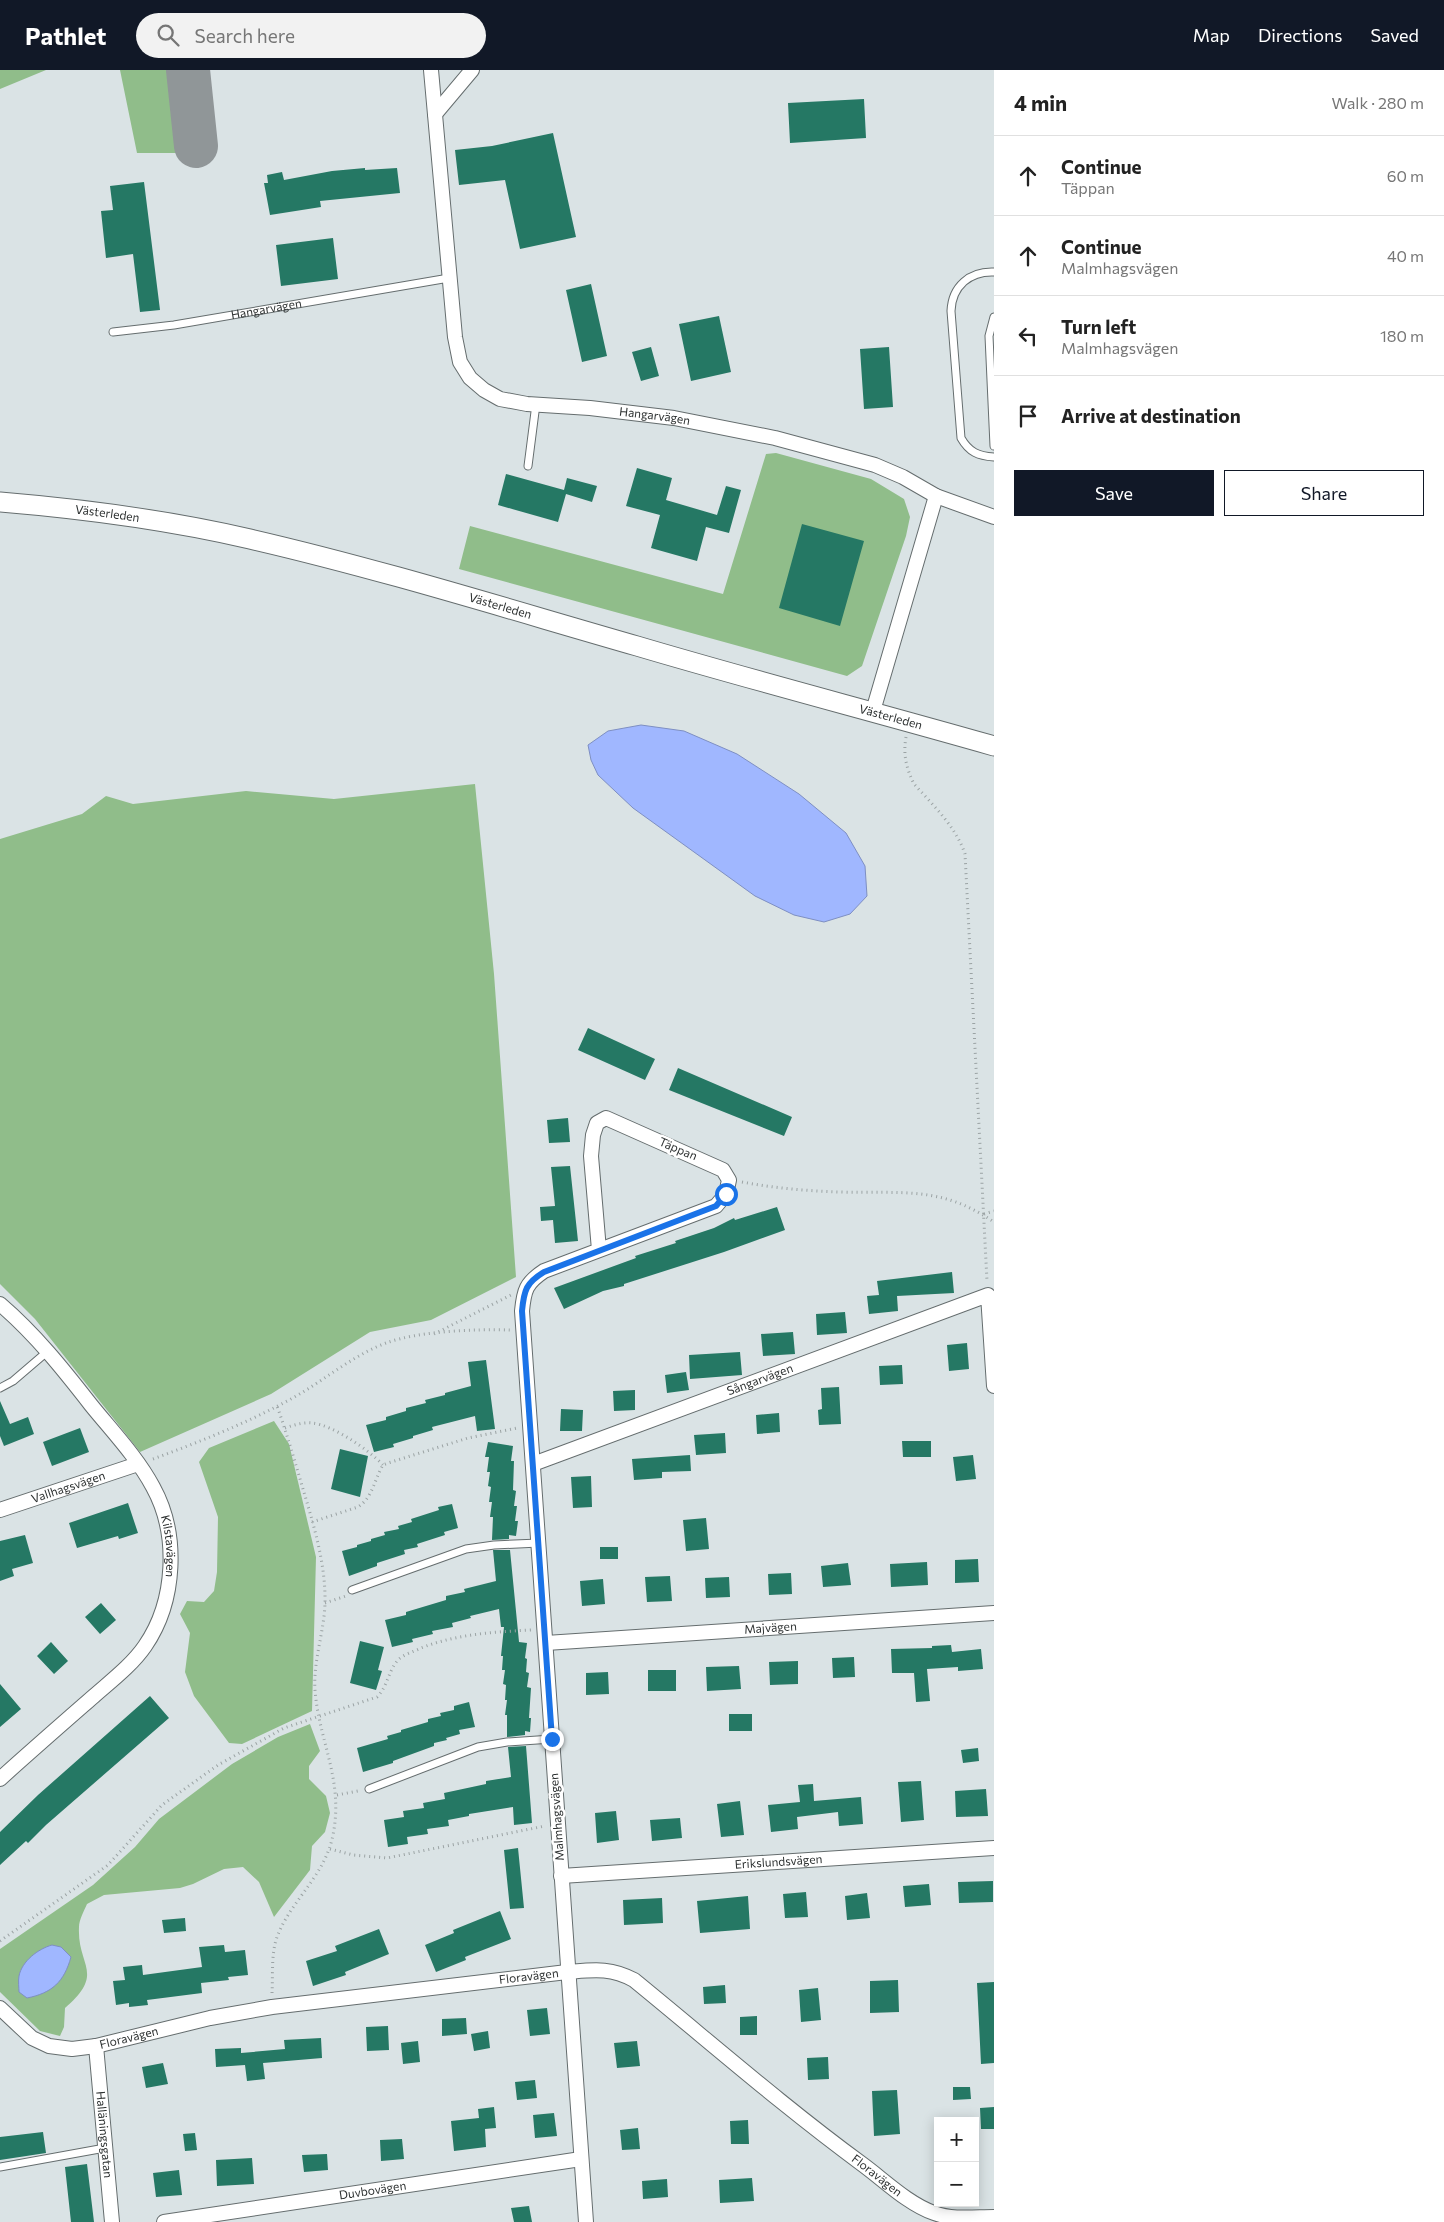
<!DOCTYPE html>
<meta charset="utf-8">
<style>
:root{--surface:#fff;--page:#f2f2f2;--text:#222;--muted:#767676;--line:#e0e0e0;--accent:#111827}
body{margin:0;font-family:Commissioner,sans-serif;background:var(--page);color:var(--text)}
.controls{position:absolute;right:15px;bottom:15px;display:grid;overflow:hidden;border-radius:0px;box-shadow:0 2px 12px #0003}
.controls button{width:45px;height:45px;display:grid;place-items:center;padding:0;border:0;border-bottom:1px solid var(--line);background:var(--surface);color:var(--text);font:25px sans-serif}
.stop{position:absolute;width:15px;height:15px;margin:-11px;border:4px solid #1a73e8;border-radius:50%;background:#fff}
.stop.end{background:#1a73e8;border-color:#fff;box-shadow:0 1px 5px #0008}
.list{margin:0;padding:0;list-style:none}
h2{display:flex;justify-content:space-between;align-items:center;height:65px;margin:0;padding:0 20px;font-size:21px}
h2 small{font-size:16px;font-weight:400;color:var(--muted)}
.list li{display:grid;grid-template-columns:32px 1fr auto;gap:15px;align-items:center;box-sizing:border-box;height:80px;padding:0 20px;border-top:1px solid var(--line)}
.list b{display:block;font-size:19px;white-space:nowrap}
.list p{margin:0;font-size:16px;white-space:nowrap;color:var(--muted)}
.list em{font-size:16px;font-style:normal;color:var(--muted)}
.actions{display:flex;gap:10px;padding:15px 20px}
.actions a{flex:1;padding:11px 0;border:1px solid var(--accent);border-radius:0px;text-align:center;font-size:18px;color:var(--accent)}
.actions .main{background:var(--accent);color:#fff}
.icon{flex:none;width:28px;height:28px;fill:none;stroke:currentColor;stroke-width:2;stroke-linecap:round;stroke-linejoin:round}
.map{position:relative;flex:none;width:994px;height:2152px;overflow:hidden}
header{display:flex;align-items:center;gap:30px;box-sizing:border-box;height:70px;padding:0 25px;background:var(--accent);color:#fff}
header strong{font-size:24px}
nav{display:flex;gap:28px;margin-inline-start:auto;font-size:18px}
.search{width:350px;height:45px;background:var(--page);display:flex;align-items:center;gap:12px;box-sizing:border-box;padding:0 18px;border-radius:28px;color:var(--muted);font-size:19px}
main{display:flex}
aside{flex:1;background:var(--surface)}
.map>svg:first-child{display:block}
</style>
<header>
<strong>Pathlet</strong>
<div class="search"><svg class="icon" aria-label="search" viewBox="0 0 24 24"><circle cx="10" cy="10" r="6"/><path d="M15 15l6 6"/></svg>Search here</div>
<nav><a>Map</a><a>Directions</a><a>Saved</a></nav>
</header>
<main>
<div class="map">
<svg width="994" height="2152" viewBox="0 0 994 2152">
<rect width="100%" height="100%" fill="#dae3e5"/>
<path fill="#90bd8a" d="M0,0H46L0,19Z
M120,0H173L183,83H137Z
M776,383L871,409L904,429L910,447L906,466L862,596L847,606L459,499L470,456L723,524L766,384Z
M475,714L494,904L516,1207L431,1250L370,1262L271,1324L140,1382L35,1249L0,1214V769L82,744L106,726L133,734L246,721L334,729Z
M274,1351L289,1374L316,1487L312,1641L242,1674L229,1673L194,1626L185,1602L190,1563L180,1544L187,1531L204,1532L214,1521L217,1502L218,1447L199,1392L209,1378Z
M310,1654L320,1681L309,1696V1709L326,1726L330,1743L325,1762L312,1776L310,1800L274,1847L259,1812L243,1797L224,1799L193,1814L180,1818L104,1825L87,1834C84,1841 79,1850 79,1857C77,1897 106,1902 65,1938L64,1957L60,1966L40,1961L0,1922V1879L93,1815L135,1777L159,1749L232,1694L278,1667Z"/>
<path fill="#a0b7ff" stroke="#7e8fc2" d="M641,655L684,661L737,684L799,724L846,763L865,796L867,826L850,844L824,852L794,845L755,826L633,738L598,705L591,690L588,675L608,661Z
M52,1875L61,1877L71,1887C64,1912 52,1923 27,1928L19,1922C19,1918 18,1911 19,1906C22,1891 38,1879 52,1875Z"/>
<g fill="none" stroke-linecap="round" stroke-linejoin="round">
<path stroke="#909698" stroke-width="44" d="M188,0L196,76"/>
</g>
<path fill="#257864" d="M864,29L866,68L790,73L788,33Z
M553,63L576,167L520,179L505,110L459,115L455,80L492,76Z
M365,98V100L397,98L400,123L320,131L321,137L270,145L264,113H268L267,105L282,102L284,110L332,101Z
M144,112L160,240L140,242L133,184L106,188L101,141L113,140L110,116Z
M333,168L338,209L281,216L276,175Z
M591,214L607,286L582,292L566,220Z
M719,246L731,302L691,311L679,254Z
M651,277L659,306L641,311L632,282Z
M889,277L893,337L864,339L860,279Z
M637,398L672,408L666,430L717,445L726,416L741,420L729,463L706,457L697,491L651,478L660,445L626,436Z
M506,404L564,420L567,408L597,416L592,432L566,424L558,452L498,435Z
M802,454L864,471L840,556L779,538Z
M588,958L655,989L645,1010L578,980Z
M678,998L792,1047L784,1066L669,1020Z
M568,1048L570,1072L549,1073L547,1050Z
M570,1096L578,1171L555,1173L553,1150L541,1151L540,1137L555,1136L551,1097Z
M777,1137L785,1160L724,1182L624,1214V1216L603,1221L564,1239L554,1218L636,1188L635,1186L676,1173L675,1171L714,1158L734,1148L735,1150Z
M952,1202L954,1223L897,1226L898,1241L869,1244L867,1226L879,1225L877,1211Z
M845,1242L847,1263L817,1265L816,1244Z
M793,1262L795,1284L763,1286L761,1264Z
M967,1273L969,1299L949,1301L947,1275Z
M740,1282L742,1305L690,1309L689,1285Z
M486,1290L495,1359L477,1361L475,1346L432,1357L433,1360L413,1366V1368L393,1374L394,1377L374,1382L366,1355L386,1350V1347L406,1341V1338L426,1333L425,1330L445,1325V1323L471,1316L468,1292Z
M902,1295L903,1314L880,1315L879,1296Z
M686,1302L689,1320L667,1323L665,1305Z
M839,1317L841,1354L819,1355L818,1340L822,1339L821,1318Z
M635,1320V1340L614,1341L613,1321Z
M0,1331L10,1354L28,1347L34,1364L4,1376L0,1366Z
M561,1339L583,1340L582,1361H560Z
M779,1343L780,1362L757,1364L756,1345Z
M80,1358L89,1382L52,1396L43,1372Z
M725,1363L726,1383L696,1385L694,1365Z
M902,1371H931V1387H903Z
M488,1372L513,1376L511,1391H514L513,1420L516,1421L514,1436H517L515,1451H518L516,1466L509,1465V1469L492,1470L493,1447H490L492,1432H489L491,1417L488,1416L490,1402H487L489,1387H485Z
M340,1379L368,1386L360,1427L331,1419Z
M690,1385L691,1401L662,1402V1408L634,1410L632,1389Z
M973,1385L976,1409L956,1411L953,1387Z
M591,1406L592,1437L573,1438L571,1407Z
M128,1433L138,1463L119,1469L118,1466L77,1478L69,1453Z
M452,1434L458,1458L444,1462L445,1465L417,1474L418,1477L404,1480L405,1484L377,1493V1496L349,1506L342,1481L357,1477V1475L371,1471V1469L385,1465L384,1462L399,1459L398,1456L412,1452L411,1449L439,1440L438,1437Z
M706,1448L709,1479L686,1481L683,1450Z
M25,1465L33,1493L12,1499L14,1506L0,1511V1471Z
M600,1477H618V1489H600Z
M493,1480H510L519,1572L527,1573L525,1588L527,1589L526,1602L529,1603L527,1617L531,1618L529,1648H531L530,1662L525,1661V1665L507,1667V1645H505L507,1630H505L506,1615L503,1614L505,1600H502L503,1586H501L504,1557H501L499,1539L470,1546L471,1548L452,1553L453,1557L432,1561L433,1564L412,1569L413,1572L392,1577L385,1550L406,1545V1542L446,1530V1526L465,1522L464,1519L496,1511Z
M978,1489L979,1512L955,1513V1490Z
M927,1492L928,1515L891,1517L890,1494Z
M848,1493L851,1515L823,1517L821,1496Z
M791,1503L792,1524L769,1525L768,1504Z
M670,1506L672,1531L647,1532L645,1507Z
M729,1507L730,1527L706,1528L705,1508Z
M603,1509L605,1534L582,1536L580,1511Z
M101,1533L116,1550L100,1564L85,1547Z
M360,1571L384,1577L378,1600L382,1601L376,1620L350,1613Z
M51,1572L68,1591L54,1604L37,1586Z
M951,1575L952,1582L981,1579L983,1599L958,1601V1597L927,1599L930,1631L916,1632L914,1603H892L891,1579L932,1578V1576Z
M854,1587L855,1607L833,1608L832,1588Z
M798,1591V1614L770,1615L769,1592Z
M739,1596L741,1619L707,1621L706,1597Z
M648,1600H676V1621H648Z
M608,1602L609,1624L586,1625V1603Z
M0,1614L21,1639L0,1657Z
M150,1626L169,1648L46,1755L28,1773L26,1771L0,1795V1762L38,1725Z
M469,1632L475,1657L459,1660L460,1664L446,1668L447,1670L434,1673V1676L393,1691V1693L363,1702L357,1678L388,1669L387,1666L401,1662V1660L428,1652V1649L441,1646L440,1643L454,1640V1636Z
M729,1644H752V1661H729Z
M526,1676L532,1753L514,1755L513,1737L469,1744V1746L448,1750L449,1756L427,1759L428,1764L407,1767L408,1774L388,1777L384,1750L404,1747L403,1741L424,1738L423,1733L445,1729L444,1723L486,1714V1711L511,1707L508,1677Z
M978,1678L979,1691L963,1693L961,1680Z
M921,1711L924,1750L901,1752L898,1712Z
M813,1714L814,1731L861,1727L863,1754L839,1756L838,1742L797,1747L798,1759L771,1762L768,1735L800,1732L798,1715Z
M986,1719L988,1746L956,1747L955,1721Z
M740,1731L744,1765L721,1767L717,1734Z
M616,1741L619,1770L597,1773L595,1743Z
M680,1748L682,1768L652,1771L650,1750Z
M518,1778L524,1838L510,1839L504,1780Z
M993,1811V1832L959,1833L958,1812Z
M929,1814L931,1835L905,1837L903,1816Z
M806,1822L808,1847L785,1848L783,1824Z
M867,1823L870,1848L847,1850L845,1826Z
M748,1826L750,1859L700,1863L697,1831Z
M662,1828L663,1853L624,1855L623,1830Z
M500,1841L511,1869L465,1887L466,1890L436,1902L425,1875L454,1863L453,1860Z
M185,1848L186,1861L164,1863L162,1850Z
M379,1859L389,1884L345,1902L346,1905L313,1916L306,1891L337,1881L335,1876Z
M224,1875L225,1882L245,1880L248,1905L228,1907L229,1910L201,1913L202,1923L147,1930L148,1935L129,1937V1933L116,1935L113,1911L125,1910L123,1897L142,1895L143,1905L202,1897L199,1877Z
M898,1910L899,1942L870,1943V1911Z
M994,1912V1993L981,1994L977,1913Z
M725,1915L726,1933L704,1934L703,1917Z
M818,1918L821,1950L801,1952L799,1920Z
M547,1938L550,1964L530,1966L527,1940Z
M757,1946V1965H740V1947Z
M466,1948L467,1964L442,1966V1949Z
M388,1956L389,1980L367,1981L366,1957Z
M488,1961L490,1978L474,1981L471,1964Z
M321,1968L322,1988L263,1993L265,2009L247,2011L245,1995L216,1997L215,1979L241,1978V1983L285,1979L284,1970Z
M418,1971L420,1992L403,1994L401,1973Z
M637,1971L640,1996L617,1998L614,1973Z
M828,1987L829,2009L808,2010L807,1988Z
M163,1993L168,2014L146,2018L142,1997Z
M535,2010L537,2028L517,2030L515,2012Z
M953,2017H970L971,2029L953,2030Z
M897,2020L900,2064L874,2066L872,2021Z
M494,2037L496,2058L485,2059L486,2077L454,2081L451,2051L479,2048L478,2039Z
M994,2037V2059H981L980,2038Z
M554,2043L557,2066L535,2068L533,2045Z
M748,2050L749,2074H731L730,2051Z
M638,2058L640,2079L622,2080L620,2060Z
M43,2062L46,2083L0,2090V2067Z
M195,2063L197,2080L185,2081L183,2064Z
M402,2069L404,2089L381,2091L380,2070Z
M327,2084L328,2100L304,2102L302,2085Z
M252,2088L254,2114L217,2116L216,2090Z
M87,2094L94,2152H71L65,2097Z
M179,2100L182,2125L156,2127L153,2103Z
M752,2108L754,2131L720,2133L719,2110Z
M667,2109L668,2127L643,2129L642,2111Z
M529,2136L532,2152H514L511,2138Z"/>
<g fill="none" stroke-linecap="round" stroke-linejoin="round">
<defs>
<g id="lane">
<path d="M994,202C970,201 952,216 951,241L961,368C969,382 978,386 994,387"/>
<path d="M994,247L989,266L994,376"/>
<path id="s1" d="M113,262L174,255L449,208"/>
<path d="M528,396L536,334"/>
<path d="M0,1318L13,1311L48,1281"/>
<path d="M352,1520L466,1479L494,1475L539,1473"/>
<path d="M369,1719L478,1677L507,1672L552,1669"/>
<path d="M0,2097L105,2078"/>
</g>
<g id="street">
<path id="s2" d="M431,0L455,267L460,292L470,308L484,320L500,329L527,334L590,338L674,348L775,368L875,395L903,407L936,426L994,447"/>
<path d="M435,44L472,0"/>
<path d="M873,641L936,426"/>
<path id="s3" d="M0,1234C35,1264 63,1299 91,1335C112,1361 137,1387 153,1417C179,1464 176,1531 145,1576C132,1595 111,1611 94,1626C62,1654 31,1681 0,1709"/>
<path id="s4" d="M533,1394L988,1225L994,1316"/>
<path id="s5" d="M0,1440L138,1394"/>
<path id="s6" d="M546,1573L994,1543"/>
<path id="s7" d="M561,1806L994,1778"/>
<path id="s8" d="M0,1938L32,1968L49,1976L72,1979L96,1976L210,1948L272,1937L567,1902C593,1900 610,1897 634,1910C710,1972 783,2036 862,2094C884,2110 908,2134 934,2143C953,2150 974,2147 994,2147"/>
<path id="s9" d="M96,1976L112,2152"/>
<path id="s10" d="M164,2152L581,2089"/>
<path d="M586,2152L522,1241C524,1220 526,1213 544,1201L716,1136L726,1124L729,1110L723,1100L606,1048L597,1053L593,1065L591,1086L599,1180"/>
</g>
<g id="secondary">
<path id="s11" d="M0,432C84,439 168,450 250,469C380,499 508,539 637,576C755,611 875,642 994,676"/>
</g>
</defs>
<use href="#lane" stroke="#656d6e" stroke-width="9"/>
<use href="#street" stroke="#656d6e" stroke-width="16"/>
<use href="#secondary" stroke="#656d6e" stroke-width="21"/>
<path stroke="#9ba3a4" stroke-width="3" stroke-dasharray="1 4" stroke-linecap="butt" d="M906,667C903,684 906,698 914,714C933,735 956,757 965,784L987,1211
M742,1112C774,1118 807,1121 840,1122C901,1124 940,1115 994,1152
M984,1144L994,1141
M434,1264L511,1225
M285,1358C294,1355 303,1352 312,1353C333,1355 369,1380 383,1395
M153,1389C202,1371 252,1351 298,1325C327,1308 354,1285 386,1273C419,1261 475,1259 510,1260
M312,1452L358,1437C373,1427 374,1410 383,1395L388,1393L468,1368L517,1358
M325,1533L346,1526
M337,1725L358,1721
M330,1779L353,1785L387,1788L545,1756
M0,1871L108,1795L162,1735L218,1695L284,1658L377,1627C388,1616 388,1601 398,1590C404,1584 413,1582 421,1578C457,1564 493,1562 531,1560
M272,1923C273,1905 271,1884 277,1867C291,1830 325,1806 333,1765C344,1710 319,1672 315,1620C313,1592 324,1562 325,1534C326,1495 314,1456 303,1419C295,1392 287,1364 277,1336"/>
<use href="#lane" stroke="#fff" stroke-width="7"/>
<use href="#street" stroke="#fff" stroke-width="14"/>
<use href="#secondary" stroke="#fff" stroke-width="19"/>
</g>
<g fill="none" stroke-linecap="round" stroke-linejoin="round">
<path stroke="#1a73e8" stroke-width="6" d="M552,1669L522,1241C524,1220 526,1213 544,1202L716,1136L726,1124"/>
</g>
<g text-anchor="middle" stroke-width="5" stroke-linejoin="round" paint-order="stroke">
<g font-size="12" fill="#2e3232" stroke="#fff">
<text dy="4" stroke="none"><textPath href="#s1" startOffset="155">Hangarvägen</textPath></text>
<text dy="4" stroke="none"><textPath href="#s2" startOffset="505">Hangarvägen</textPath></text>
<text dy="4" stroke="none"><textPath href="#s11" startOffset="108">Västerleden</textPath></text>
<text dy="4" stroke="none"><textPath href="#s11" startOffset="512">Västerleden</textPath></text>
<text dy="4" stroke="none"><textPath href="#s11" startOffset="918">Västerleden</textPath></text>
<text transform="translate(678 1079) rotate(23)" y="4">Täppan</text>
<text dy="4" stroke="none"><textPath href="#s4" startOffset="242">Sångarvägen</textPath></text>
<text dy="4" stroke="none"><textPath href="#s5" startOffset="72">Vallhagsvägen</textPath></text>
<text dy="4" stroke="none"><textPath href="#s3" startOffset="301">Kilstavägen</textPath></text>
<text dy="4" stroke="none"><textPath href="#s6" startOffset="225">Majvägen</textPath></text>
<text transform="translate(557 1747) rotate(-94)" y="4">Malmhagsvägen</text>
<text dy="4" stroke="none"><textPath href="#s7" startOffset="218">Erikslundsvägen</textPath></text>
<text dy="4" stroke="none"><textPath href="#s8" startOffset="549">Floravägen</textPath></text>
<text dy="4" stroke="none"><textPath href="#s8" startOffset="144">Floravägen</textPath></text>
<text dy="4" stroke="none"><textPath href="#s9" startOffset="89">Halläningsgatan</textPath></text>
<text dy="4" stroke="none"><textPath href="#s8" startOffset="968">Floravägen</textPath></text>
<text dy="4" stroke="none"><textPath href="#s10" startOffset="211">Duvbovägen</textPath></text>
</g>
</g>
</svg>
<div class="controls">
<button>+</button>
<button>−</button>
</div>
<div class="stop" style="left:726px;top:1124px"></div>
<div class="stop end" style="left:552px;top:1669px"></div>
</div>
<aside>
<h2>4 min<small>Walk · 280 m</small></h2>
<ul class="list">
<li><svg class="icon" aria-label="ahead" viewBox="0 0 24 24"><path d="M12 20V5M6 11l6-6 6 6"/></svg><div><b>Continue</b><p>Täppan</p></div><em>60 m</em></li>
<li><svg class="icon" aria-label="ahead" viewBox="0 0 24 24"><path d="M12 20V5M6 11l6-6 6 6"/></svg><div><b>Continue</b><p>Malmhagsvägen</p></div><em>40 m</em></li>
<li><svg class="icon" aria-label="left" viewBox="0 0 24 24"><path d="M17 20v-9H6M10 6l-5 5 5 5"/></svg><div><b>Turn left</b><p>Malmhagsvägen</p></div><em>180 m</em></li>
<li><svg class="icon" aria-label="arrive" viewBox="0 0 24 24"><path d="M6 21V4h12l-3 4 3 4H6"/></svg><div><b>Arrive at destination</b></div></li>
</ul>
<div class="actions"><a class="main">Save</a><a>Share</a></div>
</aside>
</main>
